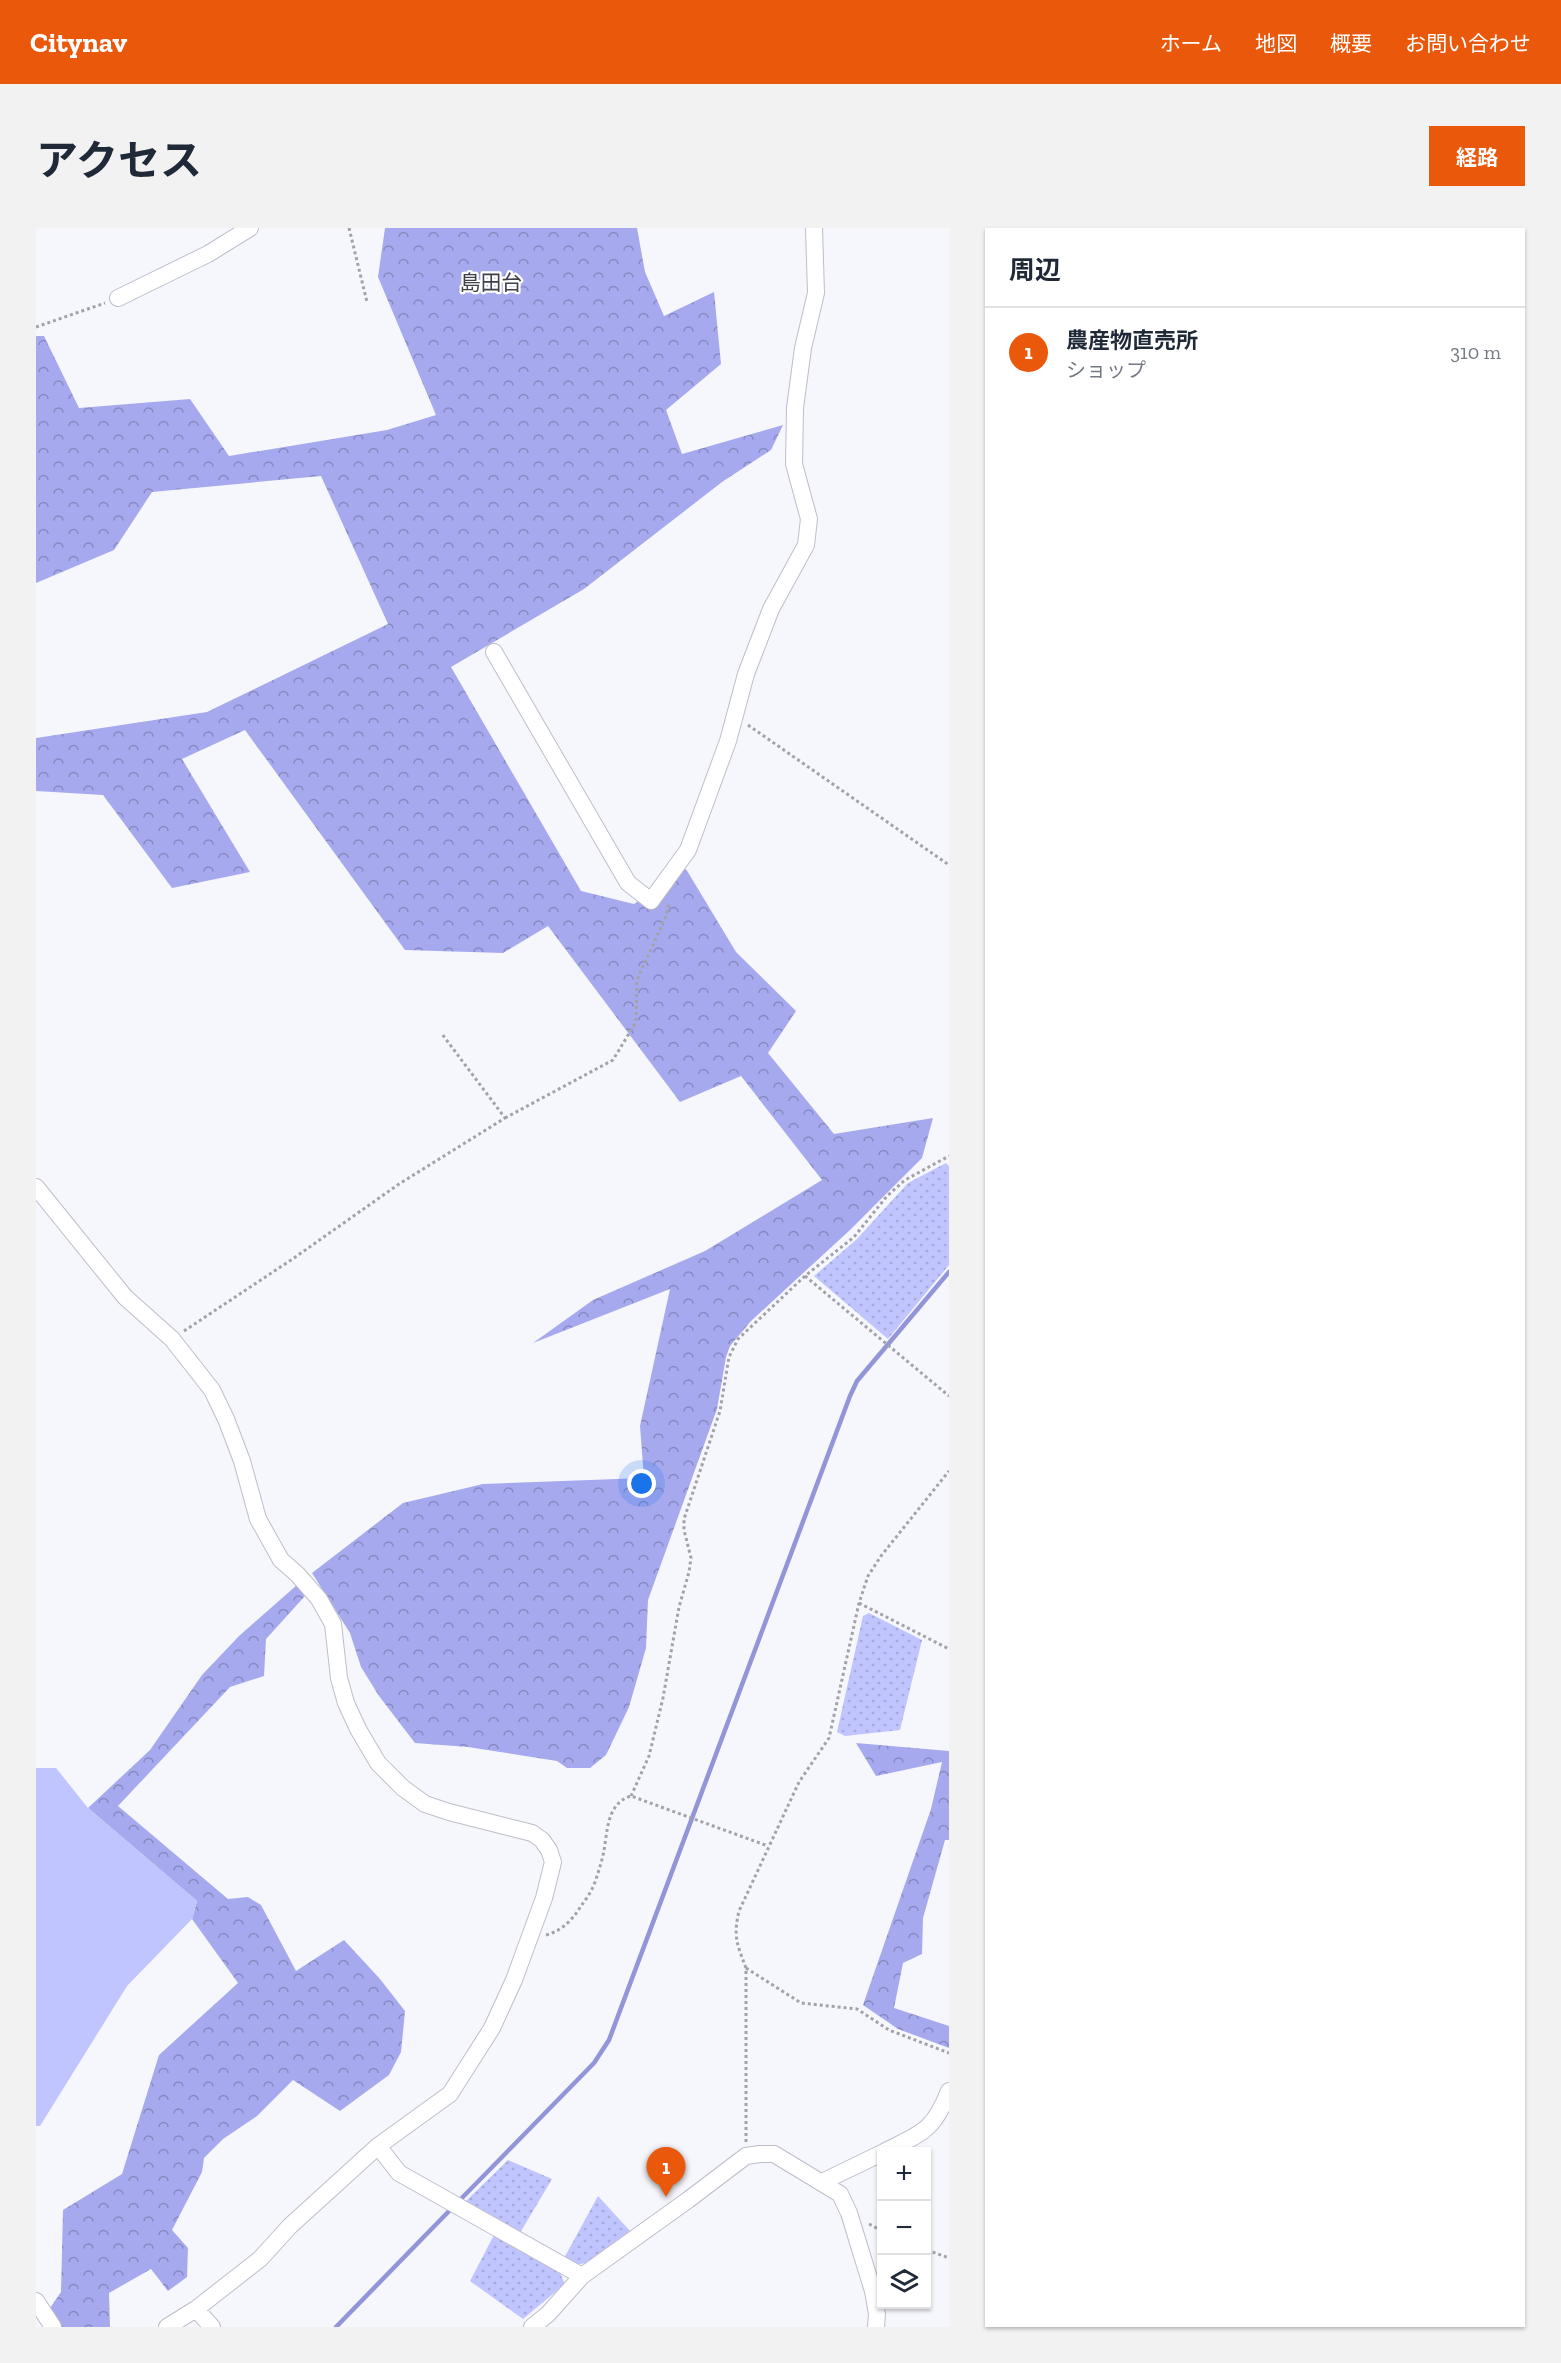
<!DOCTYPE html>
<html lang="ja">
<meta charset="utf-8">
<style>
:root{--surface:#fff;--page:#f2f2f3;--text:#1f2937;--muted:#747a83;--line:#e0e1e3;--accent:#ea580c}
body{margin:0;font-family:"Zilla Slab","Noto Sans JP",serif;background:var(--page);color:var(--text)}
.controls{position:absolute;right:18px;bottom:18px;display:grid;overflow:hidden;border-radius:0px;box-shadow:0 2px 4px #0004}
.controls button{width:54px;height:54px;display:grid;place-items:center;padding:0;border:0;border-bottom:2px solid var(--line);background:var(--surface);color:var(--text);font:30px sans-serif}
.you{position:absolute;left:606px;top:1256px;width:21px;height:21px;margin:-15px;border:4px solid #fff;border-radius:50%;background:#1a73e8;box-shadow:0 0 0 9px #1a73e833}
.badge{display:grid;place-items:center;width:39px;height:39px;border-radius:50%;background:var(--accent);color:#fff;font-size:20px;font-weight:700}
.pin{position:absolute;translate:-50% -50px;filter:drop-shadow(0 2px 3px #0008)}
.pin::after{content:'';position:absolute;top:32px;width:21px;height:18px;background:inherit;clip-path:polygon(0 0,100% 0,50% 100%)}
.list{margin:0;padding:0;list-style:none}
h2{display:flex;justify-content:space-between;align-items:center;height:78px;margin:0;padding:0 24px;font-size:26px}
h2 small{font-size:20px;font-weight:400;color:var(--muted)}
.list li{display:grid;grid-template-columns:39px 1fr auto;gap:18px;align-items:center;box-sizing:border-box;height:90px;padding:0 24px;border-top:2px solid var(--line)}
.list b{display:block;font-size:22px;white-space:nowrap}
.list p{margin:0;font-size:20px;white-space:nowrap;color:var(--muted)}
.list em{font-size:20px;font-style:normal;color:var(--muted)}
.icon{flex:none;width:33px;height:33px;fill:none;stroke:currentColor;stroke-width:2;stroke-linecap:round;stroke-linejoin:round}
.map{position:relative;flex:none;width:913px;height:2099px;overflow:hidden;border-radius:0px}
header{display:flex;align-items:center;gap:36px;box-sizing:border-box;height:84px;padding:0 30px;background:var(--accent);color:#fff}
header strong{font-size:28px}
nav{display:flex;gap:33px;margin-inline-start:auto;font-size:21px}
.intro{display:flex;align-items:center;justify-content:space-between;box-sizing:border-box;height:144px;padding:0 36px}
h1{margin:0;font-size:42px}
.button{padding:15px 27px;border-radius:0px;background:var(--accent);color:#fff;font-size:21px;font-weight:700}
main{display:flex;gap:36px;padding:0 36px}
aside{flex:1;background:var(--surface);border-radius:0px;box-shadow:0 2px 4px #0004}
.map>svg:first-child{display:block}
</style>
<header>
<strong>Citynav</strong>
<nav><a>ホーム</a><a>地図</a><a>概要</a><a>お問い合わせ</a></nav>
</header>
<div class="intro"><h1>アクセス</h1><a class="button">経路</a></div>
<main>
<div class="map">
<svg width="913" height="2099" viewBox="0 0 913 2099">
<defs>
<pattern id="grass-dots" width="8" height="8" patternUnits="userSpaceOnUse" patternTransform="scale(1.5)"><rect width="8" height="8" fill="#c0c4ff"/><path d="M2 2h.1M6 6h.1" fill="none" stroke="#a4a8da" stroke-width="1.8" stroke-linecap="round"/></pattern>
<pattern id="forest-crowns" width="20" height="18" patternUnits="userSpaceOnUse" patternTransform="scale(1.5)"><rect width="20" height="18" fill="#a6a9ee"/><path d="M2 6a3 3 0 1 1 6 0M12 15a3 3 0 1 1 6 0" fill="none" stroke="#8689c0"/></pattern>
</defs>
<rect width="100%" height="100%" fill="#f6f6fd"/>
<path fill="url(#grass-dots)" d="M910,935L913,938V1037L852,1111L778,1048L821,1011L872,955Z
M833,1385L886,1412L864,1502L809,1508L801,1504L827,1388Z
M472,1932L516,1951L484,2005L429,1974Z
M562,1968L595,2004L550,2035L539,2037L527,2032Z
M458,2007L523,2043L529,2056L487,2091L434,2053Z"/>
<path fill="url(#forest-crowns)" d="M349,0H601L609,44L628,88L678,64L685,136L630,182L646,226L747,197L735,222L686,254L548,361L415,439L545,663L598,676L650,641L700,724L760,783L732,825L798,906L897,890L886,930L814,1002L715,1093L694,1118L690,1129L681,1181L612,1372L610,1420L593,1479L570,1527L554,1540H531L521,1533L432,1519L379,1515L343,1468L325,1439L314,1405L276,1345L367,1275L447,1256L608,1250L604,1198L634,1061L497,1115L557,1072L669,1023L786,952L705,848L644,874L512,698L467,725L369,722L209,502L146,531L214,644L136,660L67,567L0,563V510L171,484L352,396L285,248L116,264L78,322L0,355V108H8L43,180L154,171L193,228L351,202L400,187L342,49Z
M261,1357L269,1368L230,1411L228,1448L194,1459L82,1578L192,1671L212,1669L225,1677L260,1743L308,1712L344,1751L369,1783L365,1824L353,1847L304,1883L257,1852L221,1888L187,1911L168,1930L166,1944L136,2002L152,2020L151,2049L132,2063L115,2041L73,2065L74,2099H26L12,2083L25,2064L27,1982L86,1946L123,1827L202,1755L156,1691L161,1673L52,1580L114,1522L166,1447L203,1408Z
M820,1515L913,1523V1612H909L887,1690L886,1726L867,1735L858,1780L913,1798V1820L862,1801L827,1777L895,1581L906,1534L840,1548Z"/>
<path fill="#c0c4ff" d="M0,1540H20L52,1580L161,1673L156,1691L91,1758L4,1898H0Z"/>
<g fill="none" stroke-linecap="round" stroke-linejoin="round">
<path stroke="#9295d8" stroke-width="4.5" d="M422,1974L558,1835L573,1812L814,1168L821,1153L913,1044
M300,2099L416,1980"/>
<defs>
<path id="minor" d="M82,70L172,26L214,0
M458,424L592,655L615,673L652,622L692,513L710,446L735,381L770,317L773,291L758,236L759,180L767,120L780,65L778,0
M0,959L89,1069L136,1111L176,1162L190,1191L206,1233L222,1291L245,1332L261,1346L283,1371L297,1396L303,1450L310,1475L322,1501L342,1535L367,1560L389,1576L413,1584L496,1605L506,1612L513,1622L517,1634L508,1670L478,1752L456,1800L414,1866L342,1918L254,1998L224,2031L160,2081L131,2099
M342,1918L363,1945L546,2048
M848,1924C885,1905 897,1904 913,1863
M786,1954L846,1925
M0,2073L17,2099
M160,2081L176,2099
M496,2099L512,2086L546,2048L652,1972L710,1928L724,1926H738L804,1966L813,1985L837,2063L841,2086L840,2099"/>
</defs>
<use href="#minor" stroke="#bdbec9" stroke-width="18"/>
<path stroke="#a2a2a8" stroke-width="3" stroke-dasharray="3 3" stroke-linecap="butt" d="M313,0L331,74
M0,99L69,75
M712,497L913,637
M469,890L577,832L600,794L601,752L630,688L633,676
M769,1048L913,1168
M148,1103L258,1030L363,956L469,890L406,806
M823,1375L913,1421
M595,1568L613,1528L627,1470L643,1379L653,1344L655,1330L648,1302V1291L684,1183L693,1129L702,1111L769,1048L818,1009L851,968L869,952L913,928
M510,1707C526,1703 537,1691 545,1678C550,1671 556,1663 559,1654C562,1645 565,1636 567,1627C572,1606 569,1576 595,1568L732,1618
M710,1740L765,1775L821,1781L853,1802L913,1825
M710,1914V1740C701,1716 697,1709 703,1683L763,1554L793,1510L823,1375L832,1348L845,1328L913,1243
M833,1996L846,2003
M891,2022L913,2030"/>
<use href="#minor" stroke="#fff" stroke-width="16"/>
</g>
<g text-anchor="middle" stroke-width="4.5" stroke-linejoin="round" paint-order="stroke">
<g font-size="21" fill="#3f4049" stroke="#fff">
<text x="455" y="62">島田台</text>
</g>
</g>
</svg>
<div class="controls">
<button>+</button>
<button>−</button>
<button><svg class="icon" aria-label="layers" viewBox="0 0 24 24"><path d="M12 4l9 5-9 5-9-5zM3 14l9 5 9-5"/></svg></button>
</div>
<div class="you"></div>
<div class="pin badge" style="left:630px;top:1969px">1</div>
</div>
<aside>
<h2>周辺<small></small></h2>
<ul class="list">
<li><span class="badge">1</span><div><b>農産物直売所</b><p>ショップ</p></div><em>310 m</em></li>
</ul>
</aside>
</main>
